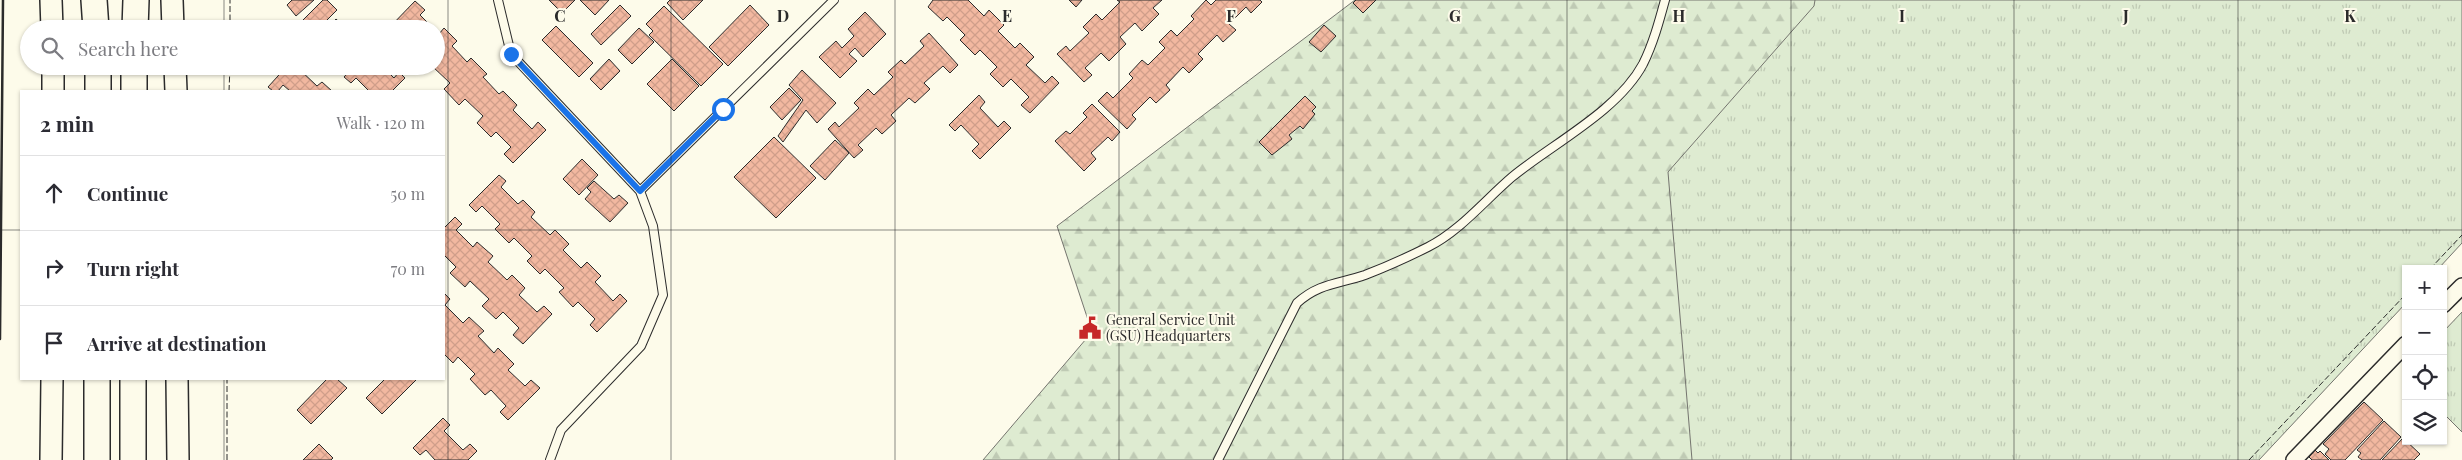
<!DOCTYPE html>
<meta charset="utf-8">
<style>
:root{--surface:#fff;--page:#f7f7f7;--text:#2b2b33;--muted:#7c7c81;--line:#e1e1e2}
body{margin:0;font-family:"Playfair Display",serif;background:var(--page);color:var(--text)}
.controls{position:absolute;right:15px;bottom:15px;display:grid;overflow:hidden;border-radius:0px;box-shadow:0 1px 4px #0004}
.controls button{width:45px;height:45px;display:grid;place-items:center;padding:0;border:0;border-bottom:1px solid var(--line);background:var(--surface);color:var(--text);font:25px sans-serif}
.stop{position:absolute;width:15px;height:15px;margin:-11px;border:4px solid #1a73e8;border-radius:50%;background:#fff}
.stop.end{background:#1a73e8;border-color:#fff;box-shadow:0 1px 5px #0008}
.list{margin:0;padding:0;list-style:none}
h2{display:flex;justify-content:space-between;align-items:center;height:65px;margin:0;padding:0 20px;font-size:21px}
h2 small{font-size:16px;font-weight:400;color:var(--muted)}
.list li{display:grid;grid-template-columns:32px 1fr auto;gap:15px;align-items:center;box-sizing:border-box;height:75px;padding:0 20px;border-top:1px solid var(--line)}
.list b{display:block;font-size:19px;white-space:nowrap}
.list em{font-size:16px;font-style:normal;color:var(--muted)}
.icon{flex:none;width:28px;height:28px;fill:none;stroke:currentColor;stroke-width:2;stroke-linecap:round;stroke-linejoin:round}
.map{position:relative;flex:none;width:2462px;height:460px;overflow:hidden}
.search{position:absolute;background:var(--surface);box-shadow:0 1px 4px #0004;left:20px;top:20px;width:425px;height:55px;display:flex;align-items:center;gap:12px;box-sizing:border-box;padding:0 18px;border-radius:28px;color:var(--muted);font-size:19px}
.panel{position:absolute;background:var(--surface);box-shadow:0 1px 4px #0004;left:20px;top:90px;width:425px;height:290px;border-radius:0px}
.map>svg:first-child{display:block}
</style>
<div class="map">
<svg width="2462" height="460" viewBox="0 0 2462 460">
<defs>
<pattern id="grass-tufts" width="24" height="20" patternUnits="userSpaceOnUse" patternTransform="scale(1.25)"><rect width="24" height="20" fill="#deebd1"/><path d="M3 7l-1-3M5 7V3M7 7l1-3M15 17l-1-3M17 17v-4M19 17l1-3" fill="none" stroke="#bfcab4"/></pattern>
<pattern id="forest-firs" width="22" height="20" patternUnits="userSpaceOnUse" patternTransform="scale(1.25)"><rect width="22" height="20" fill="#deebd1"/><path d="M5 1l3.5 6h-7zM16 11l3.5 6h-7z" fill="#bfcab4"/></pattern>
<pattern id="building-cross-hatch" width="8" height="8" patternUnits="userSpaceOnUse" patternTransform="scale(1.25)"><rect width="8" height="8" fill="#f2b8a0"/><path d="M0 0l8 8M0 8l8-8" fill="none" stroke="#d09e8a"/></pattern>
</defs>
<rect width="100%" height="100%" fill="#fdfbea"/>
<path fill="url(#grass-tufts)" stroke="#74746e" d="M1722,0H2462V243L2438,269H2406V303L2259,460H1625L1464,291Z
M2462,312V432L2443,413V332Z"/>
<path fill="url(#forest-firs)" stroke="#74746e" d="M1355,0H1815L1814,6L1668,172L1692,460H983L1092,332L1057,226Z"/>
<path fill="url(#building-cross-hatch)" stroke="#2b2b2b" d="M292,0H314L296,16L287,5Z
M323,0H327L337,10L318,29H302L298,25Z
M549,0H575L562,13Z
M580,0H609L595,15Z
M670,0H703L683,20L667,3Z
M933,0H968L984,16L989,10L1004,25L998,31L1015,48L1020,43L1034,57L1026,65L1045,83L1052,76L1059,83L1030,113L1021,105L1029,97L1011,79L1003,87L990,74L997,67L980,50L975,55L960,40L965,35L947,17L943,21L928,7Z
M1069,0H1082L1076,7Z
M1117,0H1162L1153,8L1159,14L1142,31L1135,23L1120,37L1126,44L1109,61L1101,53L1085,68L1092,75L1084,82L1057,54L1066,46L1070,51L1089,33L1083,27L1096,14L1102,20L1120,2Z
M1206,0L1211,5L1216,0H1260L1262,2L1251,13L1246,7L1229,24L1236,30L1223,42L1217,35L1198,54L1203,59L1189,73L1183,67L1166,85L1170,90L1156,103L1150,97L1132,115L1136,119L1127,129L1098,101L1107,92L1113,98L1133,78L1129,74L1142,60L1148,65L1165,48L1159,42L1171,30L1177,36L1194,19L1191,16Z
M1356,0H1376L1363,13L1353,3Z
M415,1L425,10L420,15L434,29H388Z
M620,5L631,16L601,45L591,34Z
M750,5L769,25L728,66L709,47Z
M664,6L723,64L701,86L649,35L653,31L646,24Z
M865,12L886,34L863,57L855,48L849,54L857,61L840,78L819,57L836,41L842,48L854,36L848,29Z
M336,19L347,29H327Z
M1324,25L1336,36L1321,52L1309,42Z
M556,26L593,63L579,77L542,40Z
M444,28L457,41L452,46L467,62L471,58L487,74L483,77L499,94L503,91L517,105L513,110L532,129L538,122L546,130L513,163L504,154L511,147L496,132L491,137L477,123L483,116L465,99L459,105L444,89L450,83L432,66H436V31L439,34Z
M639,28L654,42L632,64L618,50Z
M929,33L958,65L950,73L943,66L924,83L930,89L915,103L909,98L891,115L896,121L882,134L876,128L858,145L863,150L854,158L828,129L835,122L839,127L859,108L854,103L868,89L874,95L893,77L888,72L901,60L905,64L924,46L920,41Z
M609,59L620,71L601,90L590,79Z
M672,59L699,86L674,111L647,84Z
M287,66H299L298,68L317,86L322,82L332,91H290L283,85L278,91H273L268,87Z
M354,66H382L394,78L399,72L405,78L392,91H369L356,78L351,83L344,77Z
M418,66H431L424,73Z
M802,70L836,103L817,123L806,110L783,142L778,136L803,100L789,85Z
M789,88L801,100L782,120L770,107Z
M979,95L985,102L980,108L998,127L1004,121L1011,128L980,159L972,151L979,144L961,125L955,131L949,125Z
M1305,96L1316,107L1312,111L1315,114L1303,129L1300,126L1289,135L1292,139L1272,155L1259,142Z
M1092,104L1120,132L1112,141L1108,137L1091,153L1096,159L1084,171L1055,141L1066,131L1070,134L1087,117L1083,113Z
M774,137L816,178L776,218L734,177Z
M835,140L849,153L825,180L810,166Z
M582,159L598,175L579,195L563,179Z
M499,175L506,181L501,187L518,204L523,200L535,212L531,217L550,235L555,230L569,244L563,250L581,268L587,262L601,276L595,282L613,301L620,294L627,301L597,332L590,325L595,319L578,302L573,307L559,292L564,288L545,269L540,274L527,261L532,256L514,238L509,243L495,229L500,224L482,206L476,212L469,205Z
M594,181L614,199L619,195L628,203L610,222L585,199L591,192L587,188Z
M455,217L462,224L456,230L473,247L477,242L493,256L488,262L507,280L512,275L525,288L519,295L537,312L544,306L552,314L523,344L513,335L519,328L503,312L496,319L482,306L489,299L470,281L465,287L450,273L456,267L444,255V228Z
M444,293L450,299L445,305L463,323L469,317L484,331L478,336L494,353L498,348L514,364L508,370L525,386L531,380L540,388L508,420L500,412L506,406L491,390L485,395L470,379L475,374L458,357L453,363L444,354Z
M327,379H337L347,388L311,424L297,410Z
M385,379H417L382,414L366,398Z
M2364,402L2383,420L2345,460H2331L2325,454L2329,449L2323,444Z
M443,418L450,425L444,431L463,450L470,444L477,451L468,460H435L426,450L420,455L413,448Z
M2384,421L2401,437L2380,460H2362L2358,457L2361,453L2357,450Z
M2403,438L2420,454L2414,460H2382Z
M319,444L333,458L331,460H303Z
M2315,450L2318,453L2320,451L2329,460H2312L2309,457Z"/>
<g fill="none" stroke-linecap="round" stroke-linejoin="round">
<defs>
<path id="service" d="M498,0L511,54L640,191L653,226L663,295L641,346L561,430L550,460
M640,191L834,0
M1218,460L1297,303C1319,283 1339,284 1365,275C1386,267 1408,257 1428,247C1460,231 1485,200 1512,177C1552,144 1618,111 1643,64C1653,44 1659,22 1665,0"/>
<path id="minor" d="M2443,305L2462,286
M2294,460L2406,344"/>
<path id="secondary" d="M51,0L52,29
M172,0L173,29
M53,66V91
M175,66L176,91
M177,379L178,460
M51,460L52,379"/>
<path id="trunk" d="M94,0L96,29
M135,29L136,0
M98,66V91
M134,91V66
M133,379V460
M97,460V379"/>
</defs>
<use href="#service" stroke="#2b2b2b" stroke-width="10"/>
<use href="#minor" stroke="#2b2b2b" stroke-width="18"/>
<use href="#secondary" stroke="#2b2b2b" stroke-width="24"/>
<use href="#trunk" stroke="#2b2b2b" stroke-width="28"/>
<use href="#service" stroke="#fdfbea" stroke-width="8"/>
<use href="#minor" stroke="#fdfbea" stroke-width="15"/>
<use href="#secondary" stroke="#fdfbea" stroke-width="21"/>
<use href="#trunk" stroke="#fdfbea" stroke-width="25"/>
<path stroke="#2b2b2b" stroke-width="1" stroke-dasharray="6 2.5" stroke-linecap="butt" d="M230,29V0
M229,91L230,66
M2430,269L2462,235
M227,460V379
M2249,460L2406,294"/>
<path stroke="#2b2b2b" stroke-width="2.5" d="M0,339L3,0"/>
</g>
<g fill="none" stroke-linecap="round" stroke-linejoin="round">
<path stroke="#1a73e8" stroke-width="6" d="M511,54L640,191L723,109"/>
</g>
<path fill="none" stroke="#2b2b2b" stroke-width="1" stroke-opacity="0.55" d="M224,0V29M448,0V460M671,0V460M895,0V460M1119,0V460M1343,0V460M1567,0V460M1791,0V460M2014,0V460M2238,0V460M224,66V91M0,230H21M444,230H2462M224,379V460"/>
<defs>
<symbol id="civic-bare" viewBox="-9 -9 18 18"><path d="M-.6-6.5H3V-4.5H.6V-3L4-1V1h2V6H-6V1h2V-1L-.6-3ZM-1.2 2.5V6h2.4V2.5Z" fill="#c62828" stroke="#fdfbea" stroke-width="2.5" paint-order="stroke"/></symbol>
</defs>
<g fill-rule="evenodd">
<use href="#civic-bare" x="1074" y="312" width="32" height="32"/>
</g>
<g text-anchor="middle" stroke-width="4" stroke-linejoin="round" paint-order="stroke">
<g font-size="14" fill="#2b2b2b" stroke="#fdfbea" text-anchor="start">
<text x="1106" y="325">General Service Unit<tspan x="1106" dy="16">(GSU) Headquarters</tspan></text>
</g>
</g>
<g font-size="16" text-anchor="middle" font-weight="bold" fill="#2b2b2b" stroke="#fdfbea" stroke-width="4" stroke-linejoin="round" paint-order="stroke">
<text x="560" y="22">C</text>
<text x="783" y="22">D</text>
<text x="1007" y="22">E</text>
<text x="1231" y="22">F</text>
<text x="1455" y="22">G</text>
<text x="1679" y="22">H</text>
<text x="1902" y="22">I</text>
<text x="2126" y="22">J</text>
<text x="2350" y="22">K</text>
</g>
</svg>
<div class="controls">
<button>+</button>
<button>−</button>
<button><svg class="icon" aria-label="locate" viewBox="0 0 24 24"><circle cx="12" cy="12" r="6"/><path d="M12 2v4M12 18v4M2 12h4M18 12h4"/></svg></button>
<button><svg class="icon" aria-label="layers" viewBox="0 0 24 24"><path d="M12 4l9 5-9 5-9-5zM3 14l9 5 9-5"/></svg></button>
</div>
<div class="stop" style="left:723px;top:109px"></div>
<div class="stop end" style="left:511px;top:54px"></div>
<div class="search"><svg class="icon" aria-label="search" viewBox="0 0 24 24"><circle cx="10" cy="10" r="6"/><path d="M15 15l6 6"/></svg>Search here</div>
<section class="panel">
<h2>2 min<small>Walk · 120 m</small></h2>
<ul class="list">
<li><svg class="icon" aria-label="ahead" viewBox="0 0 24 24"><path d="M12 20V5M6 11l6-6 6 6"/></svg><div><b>Continue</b></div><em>50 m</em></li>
<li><svg class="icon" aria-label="right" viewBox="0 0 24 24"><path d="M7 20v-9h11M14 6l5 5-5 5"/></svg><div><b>Turn right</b></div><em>70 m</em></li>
<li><svg class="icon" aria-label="arrive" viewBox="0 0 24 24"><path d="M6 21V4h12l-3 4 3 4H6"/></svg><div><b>Arrive at destination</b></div></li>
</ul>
</section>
</div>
